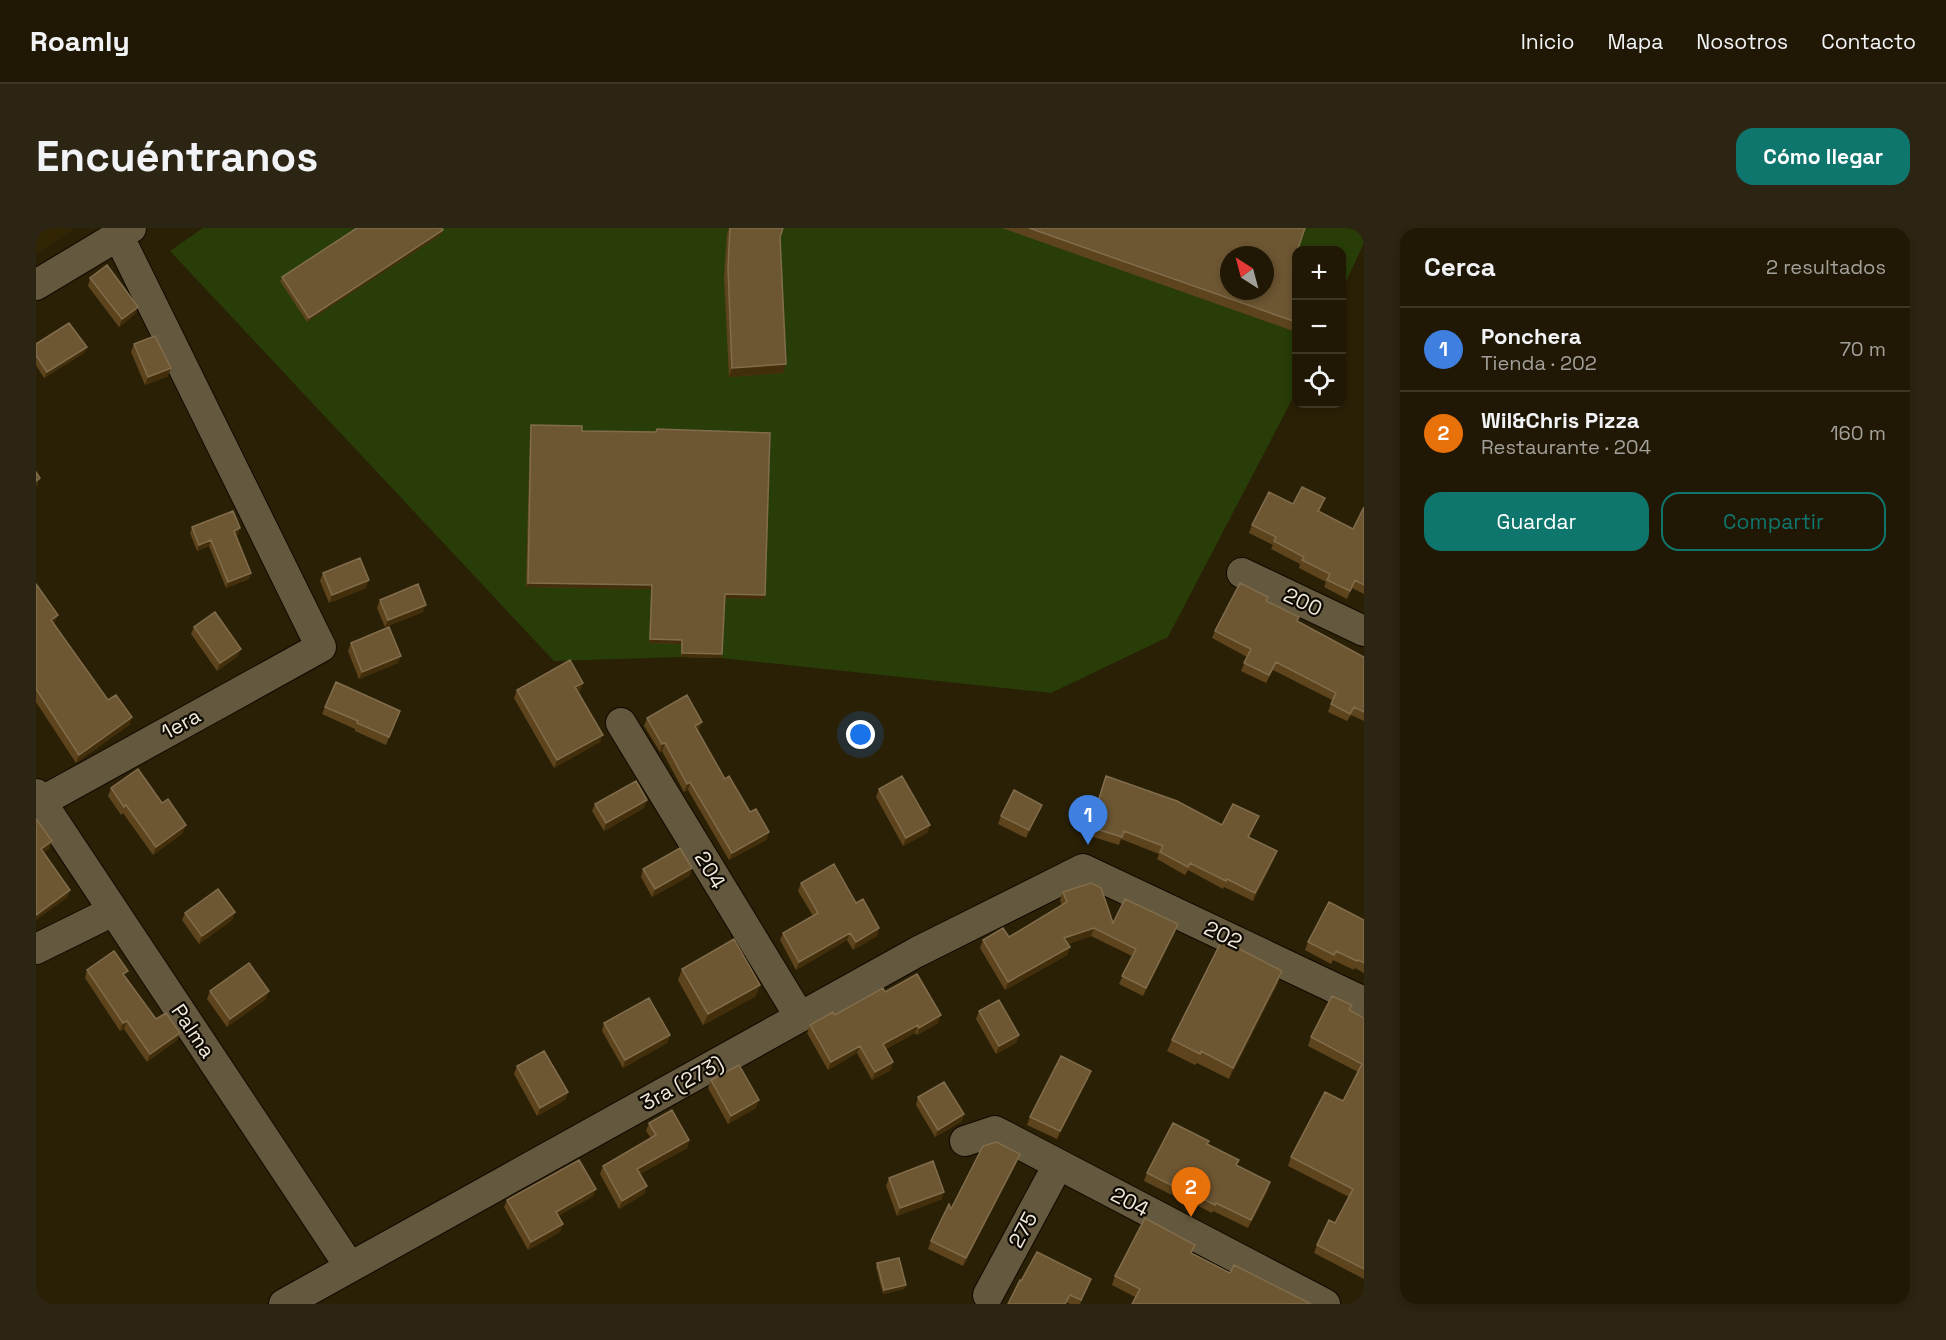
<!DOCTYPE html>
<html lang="es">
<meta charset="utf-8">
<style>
:root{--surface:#201804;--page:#2d2513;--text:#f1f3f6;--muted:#a2a09a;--line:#3d3726;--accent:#0f766e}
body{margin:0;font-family:"Space Grotesk",sans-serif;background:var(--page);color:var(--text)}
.controls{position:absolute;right:18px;top:18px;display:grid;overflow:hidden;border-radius:12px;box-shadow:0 3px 9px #0003}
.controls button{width:54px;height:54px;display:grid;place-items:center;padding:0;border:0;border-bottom:2px solid var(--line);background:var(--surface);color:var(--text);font:30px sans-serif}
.compass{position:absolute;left:1184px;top:18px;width:54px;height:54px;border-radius:50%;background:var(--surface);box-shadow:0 3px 9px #0003;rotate:324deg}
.you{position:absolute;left:825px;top:507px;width:21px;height:21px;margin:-15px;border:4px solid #fff;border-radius:50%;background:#1a73e8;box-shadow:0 0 0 9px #1a73e833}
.badge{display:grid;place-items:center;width:39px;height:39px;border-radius:50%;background:var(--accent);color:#fff;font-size:20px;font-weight:700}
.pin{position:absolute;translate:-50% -50px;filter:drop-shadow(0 2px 3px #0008)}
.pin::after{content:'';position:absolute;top:32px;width:21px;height:18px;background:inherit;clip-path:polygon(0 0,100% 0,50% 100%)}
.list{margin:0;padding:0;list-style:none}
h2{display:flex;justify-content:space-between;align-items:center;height:78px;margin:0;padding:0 24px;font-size:26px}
h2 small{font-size:20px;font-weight:400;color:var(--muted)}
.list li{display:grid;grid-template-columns:39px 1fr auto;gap:18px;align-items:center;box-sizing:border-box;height:84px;padding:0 24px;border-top:2px solid var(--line)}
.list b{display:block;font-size:22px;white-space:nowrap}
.list p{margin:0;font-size:20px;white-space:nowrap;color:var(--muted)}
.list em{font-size:20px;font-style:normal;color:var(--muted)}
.actions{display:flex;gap:12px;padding:18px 24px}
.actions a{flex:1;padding:14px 0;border:2px solid var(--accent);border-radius:18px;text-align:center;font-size:21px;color:var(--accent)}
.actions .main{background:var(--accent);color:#fff}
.icon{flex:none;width:33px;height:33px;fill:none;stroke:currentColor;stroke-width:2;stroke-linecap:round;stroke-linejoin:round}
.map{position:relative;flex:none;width:1328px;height:1076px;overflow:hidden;border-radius:18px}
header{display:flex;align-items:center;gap:36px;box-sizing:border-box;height:84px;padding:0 30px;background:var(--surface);border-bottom:2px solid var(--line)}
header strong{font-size:28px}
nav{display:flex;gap:33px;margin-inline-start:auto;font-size:21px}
.intro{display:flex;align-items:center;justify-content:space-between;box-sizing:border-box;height:144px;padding:0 36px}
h1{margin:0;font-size:42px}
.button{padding:15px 27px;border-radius:18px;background:var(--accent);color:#fff;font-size:21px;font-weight:700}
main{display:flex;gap:36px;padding:0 36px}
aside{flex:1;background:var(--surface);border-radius:18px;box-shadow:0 3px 9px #0003}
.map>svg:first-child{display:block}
</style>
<header>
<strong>Roamly</strong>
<nav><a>Inicio</a><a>Mapa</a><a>Nosotros</a><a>Contacto</a></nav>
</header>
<div class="intro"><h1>Encuéntranos</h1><a class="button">Cómo llegar</a></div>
<main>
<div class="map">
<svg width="1328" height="1076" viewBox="0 0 1328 1076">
<rect width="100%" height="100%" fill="#2a2006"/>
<path fill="#322503" d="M0,0H39L0,26Z"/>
<path fill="#283d08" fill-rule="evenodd" d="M167,0H1328V15L1306,62V22H1260V164L1132,409L1015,465L685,430L645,429L518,433L134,23ZM1193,27H1229V63H1193Z"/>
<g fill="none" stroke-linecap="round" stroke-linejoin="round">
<defs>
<path id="minor" d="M0,57L95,0
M1206,345L1328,403
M585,495L764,789
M0,566L314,1039
M5,574L285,419L82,7
M0,721L77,683
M929,913L959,903L1289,1076
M952,1067L1022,937
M248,1076L881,724L1047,641L1328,774"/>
</defs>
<use href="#minor" stroke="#120900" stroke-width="32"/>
<use href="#minor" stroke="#64593e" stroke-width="30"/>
</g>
<path fill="#5d441d" d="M693,0H747L744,9L750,136L747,145L693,149L688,49L691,6Z
M966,0H1269L1256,38L1260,40V104Z
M406,6L271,94L244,53L246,49Z
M54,50L99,86L83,99L52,58Z
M0,116L51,119L48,125L8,150L0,137Z
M98,116L132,148L109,157L95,124Z
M495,197L546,203L620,204L621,201L729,367L728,371L688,370L686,426L685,430L645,429V416L613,415L615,361L490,359L494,201Z
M1257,276L1286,278L1283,284L1317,301L1328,279V366L1316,360L1311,371L1288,359L1290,354L1263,340L1264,336L1235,321L1237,317L1213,305L1216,297Z
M156,299L202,307H200L215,345L213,351L190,360L173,318L161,323L154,305Z
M287,345L330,360L293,375L284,353Z
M0,356L19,394L18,395L72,472L96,489L93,497L40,535L0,474Z
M344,372L387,384L349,399L341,380Z
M1231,373L1263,389L1261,393L1328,429V493L1315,487L1311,493L1292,484L1296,472L1237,442L1230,455L1205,443L1211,429L1176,410L1179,403Z
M158,399L202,428L181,443L155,406Z
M315,415L362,435L323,451L312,423Z
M547,455L544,463L542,464L564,514L518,540L478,470L481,462Z
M289,479L364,483L350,517L319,503V501L286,486Z
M611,490L663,502H662L689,551L714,584L733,604L730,612L693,632L652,562L648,564L626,523L624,524L608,498Z
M1067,556L1186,597L1223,588L1213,610L1238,631L1217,673L1188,659L1187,661L1152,642L1149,647L1121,631L1123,626L1085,611L1083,617L1051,607Z
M75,560L147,605L117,627L87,585L85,587L72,568Z
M843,561L894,597L891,605L867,618L840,569Z
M559,576L608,580L568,603L556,583Z
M1006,577L990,610L962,596L965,588Z
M656,640L653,648L616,669L605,649L607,641Z
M765,655L820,675L843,700L841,708L817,722L811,712L760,742L744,712L747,705L777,688L762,663Z
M1027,664L1077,695L1139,704L1107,768L1083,756L1096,728L1055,708L1032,716L1034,719L1031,727L969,762L944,720L947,712L973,709L1026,677L1024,672Z
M199,684L196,692L163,716L146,692L149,685Z
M1328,692V745L1319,740L1318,742L1297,732L1295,736L1269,722L1272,714Z
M646,741L720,768L667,797L642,752Z
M51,742L90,749L120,791L144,805L141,812L111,834L88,801L84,803L49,750Z
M1242,755L1193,851L1161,835L1159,837L1131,823L1136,812Z
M174,763L230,771L191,799L171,771Z
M849,764L902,795L881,807L879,805L850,821L855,842L836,852L821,825L792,842L771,805L774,797L799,787Z
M1316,777L1314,782L1328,790V1051L1278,1025L1281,1017L1299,995L1313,969L1252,938L1255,929L1307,873L1322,844L1272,818L1275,809Z
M943,783L983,807L980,815L960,826L940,791Z
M568,795L634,807L631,815L587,840L566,803Z
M481,838L532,864L529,872L501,888L478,846Z
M1052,851L1021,911L991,897L994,889Z
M675,852L720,880L692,896L672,860Z
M882,869L928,886L925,894L899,909L880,877Z
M613,895L653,912L651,920L604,946L611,958L608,966L583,981L564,946L567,938L615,910L610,903Z
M1172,916L1201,937L1232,962L1212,1000L1177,983L1176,985L1145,969L1144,971L1108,953L1111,945Z
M984,926L981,934L927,1038L892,1021L895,1013L915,981Z
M853,950L906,971L861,988L850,958Z
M560,961L557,968L522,988L524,1004L492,1022L468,979L471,972Z
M1156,1026L1194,1045L1275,1076L1099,1069L1076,1057L1079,1048Z
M841,1035L870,1057L868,1061L847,1066L840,1039Z
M985,1053L1052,1059L1044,1076H1034Z"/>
<path fill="#422e0b" d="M407,2L406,6L271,94L273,90Z
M102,79L99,86L83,99L86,91Z
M51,119L48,125L8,150L11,144Z
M750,136L747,145L693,149L696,140Z
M135,140L132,148L109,157L112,149Z
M4,250L1,258L0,259V253Z
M204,300L202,307L196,309L198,303Z
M175,312L173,318L161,323L163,317Z
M215,345L213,351L190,360L192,354Z
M333,352L330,360L293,375L296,367Z
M492,355L616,357L615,361L490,359Z
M689,366L729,367L728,371L687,370Z
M390,377L387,384L349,399L352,392Z
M22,387L19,394L12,399L15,392Z
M614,411L646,412L645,416L613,415Z
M205,421L202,428L181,443L184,435Z
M646,425L686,426L685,430L645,429Z
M365,428L362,435L323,451L326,444Z
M547,455L544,463L537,467L539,459Z
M96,489L93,497L40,535L43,527Z
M666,494L663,502L656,506L659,498Z
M567,507L564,514L518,540L521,532Z
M629,515L626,523L624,524L626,516Z
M654,554L652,562L648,564L651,556Z
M611,572L608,580L568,603L570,595Z
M1006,577L1003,584L990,610L993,602Z
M150,597L147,605L117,627L120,619Z
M894,597L891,605L867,618L870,610Z
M733,604L730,612L693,632L696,625Z
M16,613L13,621L2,628L5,621Z
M1241,623L1238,631L1217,673L1219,665Z
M656,640L653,648L616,669L619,661Z
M34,662L31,670L0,692V687Z
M199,684L196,692L163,716L166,708Z
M1142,696L1139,704L1107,768L1110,760Z
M843,700L841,708L817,722L820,714Z
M1058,700L1055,708L1025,718L1028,710Z
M814,705L811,712L760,742L763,734Z
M1034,719L1031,727L969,762L972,754Z
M1246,743L1242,755L1193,851L1197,840Z
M724,757L720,768L667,797L672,786Z
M233,763L230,771L191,799L194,791Z
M905,787L902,795L881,807L883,800Z
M91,793L88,801L84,803L87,795Z
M882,797L879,805L844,824L847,816Z
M144,805L141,812L111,834L114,826Z
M634,807L631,815L587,840L589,832Z
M983,807L980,815L960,826L963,818Z
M824,818L821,825L792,842L795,834Z
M857,834L855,842L836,852L839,844Z
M1055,843L1052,851L1021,911L1024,903Z
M532,864L529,872L501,888L504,880Z
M723,872L720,880L692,896L695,888Z
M928,886L925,894L899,909L902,902Z
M653,912L651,920L598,949L601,941Z
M984,926L981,934L927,1038L930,1030Z
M1234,954L1232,962L1212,1000L1215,992Z
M611,958L608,966L583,981L586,973Z
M560,961L557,968L517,991L520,984Z
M908,964L906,971L861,988L864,980Z
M527,996L524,1004L492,1022L495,1014Z
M870,1057L868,1061L847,1066L848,1062Z"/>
<path fill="#6d5632" stroke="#816d4c" stroke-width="1.5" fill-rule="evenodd" d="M321,0H406L407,2L273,90L246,49Z
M694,0H747L744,9L750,136L696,140L692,40Z
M993,0H1269L1256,38L1260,40V94ZM1193,27H1229V63H1193Z
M71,37L102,79L86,91L54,50Z
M33,95L51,119L11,144L0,127V116Z
M119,108L135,140L112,149L98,116Z
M495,197L546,198V203L620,204L621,201L734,205L729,367L689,366L686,426L646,425V412L614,411L616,357L492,355Z
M0,244L4,250L0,253Z
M1266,259L1289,270L1282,283L1317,301L1328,279V357L1319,352L1314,363L1291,352L1294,346L1266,332L1268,329L1238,313L1240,309L1216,297L1233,264L1257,276Z
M197,283L204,300L198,303L215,345L192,354L175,312L163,317L156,299Z
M324,330L333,352L296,367L287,345Z
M1204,355L1232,369L1230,373L1263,389L1261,393L1328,429V484L1318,479L1314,486L1295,476L1300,465L1240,434L1233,447L1208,435L1215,421L1179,403Z
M0,356L22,387L15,392L72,472L80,467L96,489L43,527L0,461Z
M382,356L390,377L352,392L344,372Z
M179,384L205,421L184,435L158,399Z
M353,399L365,428L326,444L315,415Z
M534,432L547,455L539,459L567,507L521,532L481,462Z
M300,454L364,483L353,509L321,495L322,493L289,479Z
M651,467L666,494L659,498L689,551L693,548L714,584L720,581L733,604L696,625L654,554L651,556L629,515L626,516L611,490Z
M102,541L126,575L132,571L150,597L120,619L90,577L88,579L75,560Z
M866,548L894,597L870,610L843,561Z
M1070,548L1141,573L1186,597L1197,576L1223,588L1212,609L1241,623L1219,665L1191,651L1190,653L1154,635L1152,639L1124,624L1127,618L1088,603L1086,609L1054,599Z
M600,553L611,572L570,595L559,576Z
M978,562L1006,577L993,602L965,588Z
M0,591L16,613L5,621L34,662L0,687Z
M644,620L656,640L619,661L607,641Z
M798,636L820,675L827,671L843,700L820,714L814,705L763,734L747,705L782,685L765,655Z
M1055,655L1065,660L1077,695L1089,671L1142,696L1110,760L1086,748L1100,721L1058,700L1028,710L1034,719L972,754L947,712L967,700L973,709L1031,674L1027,664Z
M182,661L199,684L166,708L149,685Z
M1293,674L1328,692V735L1322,732L1321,733L1300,723L1298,727L1272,714Z
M698,711L724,757L672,786L646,741Z
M1186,712L1246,743L1197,840L1165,823L1164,826L1136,812Z
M78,723L92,743L87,746L120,791L130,785L144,805L114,826L91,793L87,795L51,742Z
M213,735L233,763L194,791L174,763Z
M881,746L905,787L883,800L882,797L847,816L857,834L839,844L824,818L795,834L774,797L797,784L799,787L847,760L849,764Z
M1296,768L1316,777L1313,782L1328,790V1041L1281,1017L1293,992L1299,995L1317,961L1255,929L1289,864L1307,873L1326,836L1275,809Z
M613,770L634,807L589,832L568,795Z
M963,772L983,807L963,818L943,783Z
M508,823L532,864L504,880L481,838Z
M1025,828L1055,843L1024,903L994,889Z
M703,837L723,872L695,888L675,852Z
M908,854L928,886L902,902L882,869Z
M636,882L653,912L601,941L611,958L586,973L567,938L620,907L613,895Z
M1137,895L1173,913L1171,916L1203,932L1200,937L1234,954L1215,992L1180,975L1179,977L1148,961L1147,963L1111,945Z
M960,914L984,926L930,1030L895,1013L913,976L915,981L947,918Z
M543,932L560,961L520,984L527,996L495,1014L471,972Z
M897,933L908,964L864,980L853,950Z
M1109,990L1159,1017L1155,1025L1194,1045L1198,1037L1275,1076H1096L1104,1061L1079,1048Z
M1001,1024L1055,1051L1045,1072L1034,1067L1029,1076H972L984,1052L985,1053Z
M863,1030L870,1057L848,1062L841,1035Z"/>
<g text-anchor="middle" stroke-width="4.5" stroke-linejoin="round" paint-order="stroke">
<g font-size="21" fill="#f0eada" stroke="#0f0a03">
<text transform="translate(1267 374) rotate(25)" y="7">200</text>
<text transform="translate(145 496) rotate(-29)" y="7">1era</text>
<text transform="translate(674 642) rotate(59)" y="7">204</text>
<text transform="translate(1187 707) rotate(25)" y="7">202</text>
<text transform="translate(157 803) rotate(56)" y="7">Palma</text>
<text transform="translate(646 855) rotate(-29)" y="7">3ra (273)</text>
<text transform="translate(1094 974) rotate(27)" y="7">204</text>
<text transform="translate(987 1002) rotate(-62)" y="7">275</text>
</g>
</g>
</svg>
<div class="controls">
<button>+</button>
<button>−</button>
<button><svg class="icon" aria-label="locate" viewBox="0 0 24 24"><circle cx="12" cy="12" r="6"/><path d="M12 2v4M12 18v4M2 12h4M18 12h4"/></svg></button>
</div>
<svg class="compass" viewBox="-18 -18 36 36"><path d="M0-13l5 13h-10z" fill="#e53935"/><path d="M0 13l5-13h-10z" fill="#a2a09a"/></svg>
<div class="you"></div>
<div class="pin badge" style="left:1052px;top:617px;background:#3f7fe0">1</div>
<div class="pin badge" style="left:1155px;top:989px;background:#e8710a">2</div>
</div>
<aside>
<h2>Cerca<small>2 resultados</small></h2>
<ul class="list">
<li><span class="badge" style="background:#3f7fe0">1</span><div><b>Ponchera</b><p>Tienda · 202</p></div><em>70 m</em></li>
<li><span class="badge" style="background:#e8710a">2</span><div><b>Wil&amp;Chris Pizza</b><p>Restaurante · 204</p></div><em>160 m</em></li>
</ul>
<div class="actions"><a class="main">Guardar</a><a>Compartir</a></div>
</aside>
</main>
